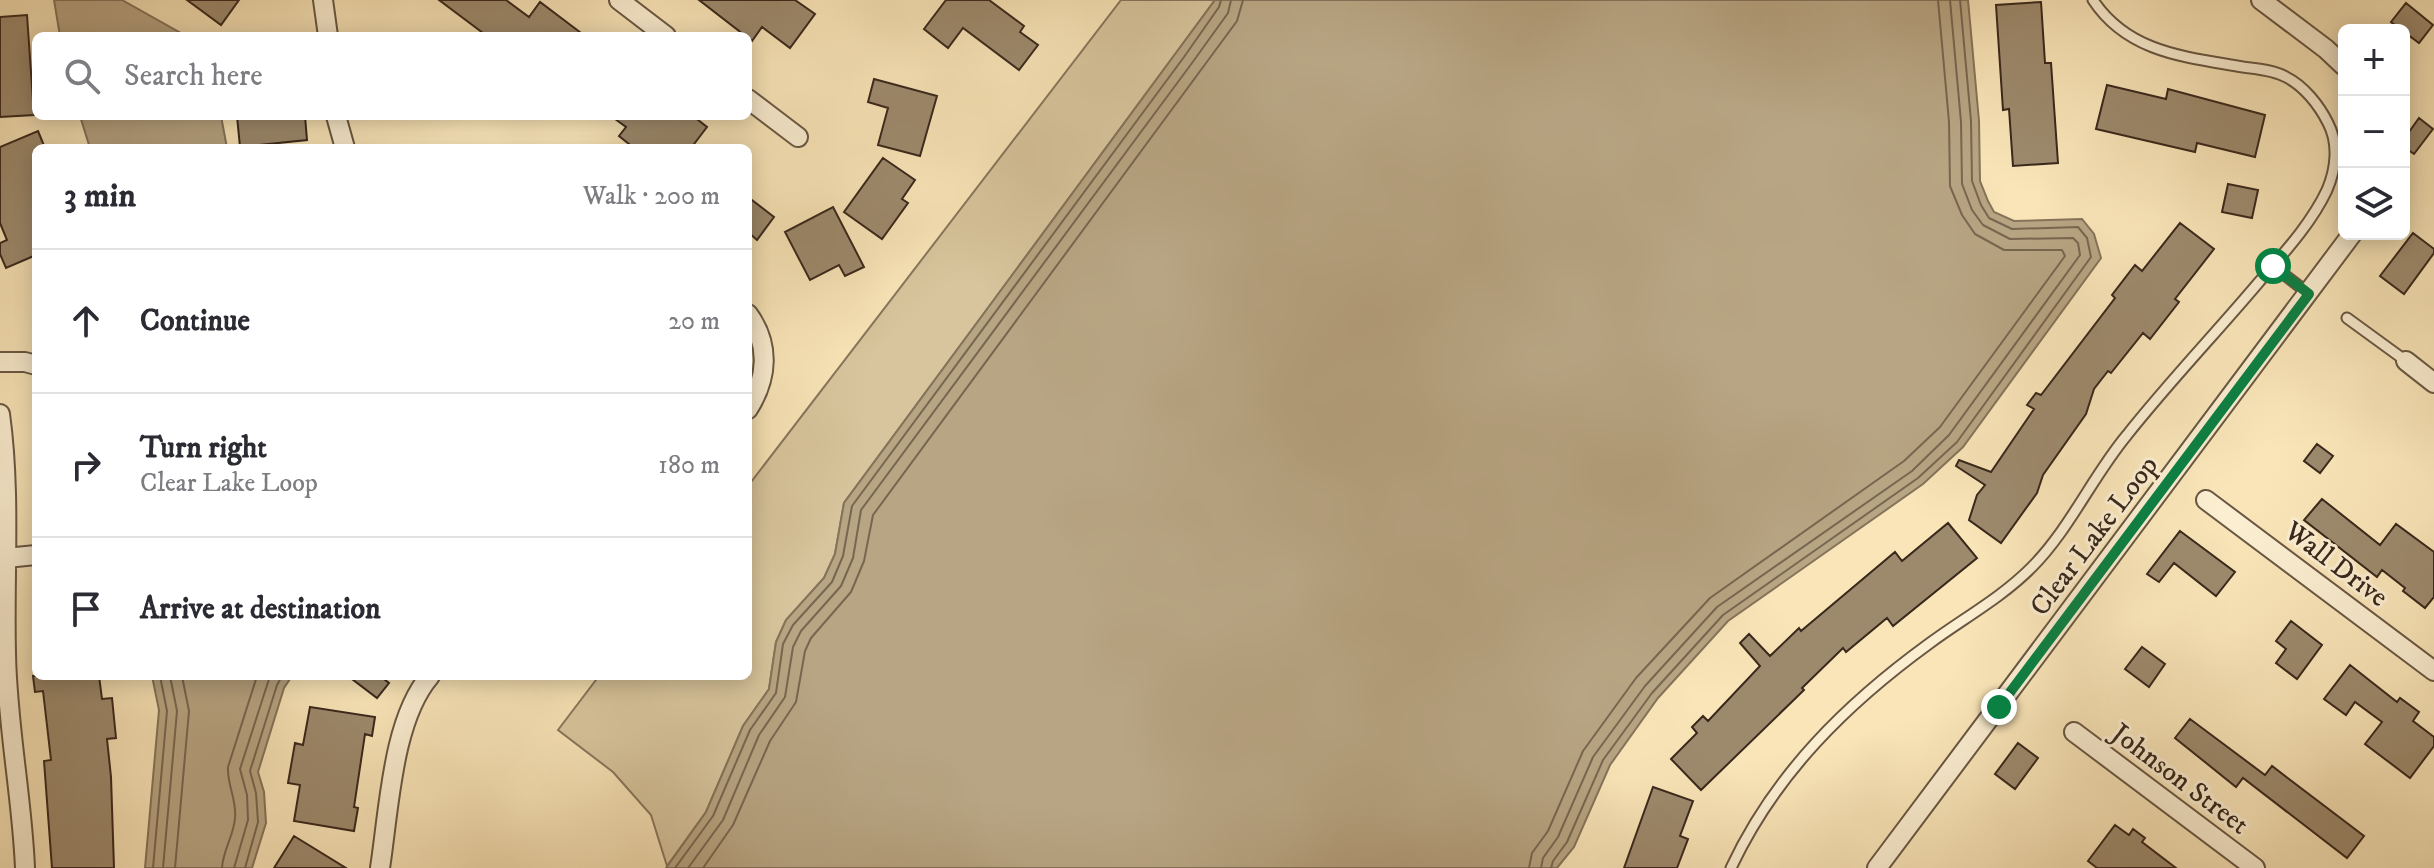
<!DOCTYPE html>
<meta charset="utf-8">
<style>
:root{--surface:#fff;--page:#f2f2f3;--text:#2b2b33;--muted:#7c7c81;--line:#e1e1e2}
body{margin:0;font-family:"IM FELL DW Pica",serif;background:var(--page);color:var(--text)}
.controls{position:absolute;right:24px;top:24px;display:grid;overflow:hidden;border-radius:12px;box-shadow:0 4px 20px #0003}
.controls button{width:72px;height:72px;display:grid;place-items:center;padding:0;border:0;border-bottom:2px solid var(--line);background:var(--surface);color:var(--text);font:40px sans-serif}
.stop{position:absolute;width:24px;height:24px;margin:-18px;border:6px solid #0b8043;border-radius:50%;background:#fff}
.stop.end{background:#0b8043;border-color:#fff;box-shadow:0 2px 8px #0008}
.list{margin:0;padding:0;list-style:none}
h2{display:flex;justify-content:space-between;align-items:center;height:104px;margin:0;padding:0 32px;font-size:34px}
h2 small{font-size:26px;font-weight:400;color:var(--muted)}
.list li{display:grid;grid-template-columns:52px 1fr auto;gap:24px;align-items:center;box-sizing:border-box;height:144px;padding:0 32px;border-top:2px solid var(--line)}
.list b{display:block;font-size:30px;white-space:nowrap}
.list p{margin:0;font-size:26px;white-space:nowrap;color:var(--muted)}
.list em{font-size:26px;font-style:normal;color:var(--muted)}
.icon{flex:none;width:44px;height:44px;fill:none;stroke:currentColor;stroke-width:2;stroke-linecap:round;stroke-linejoin:round}
.map{position:relative;flex:none;width:2434px;height:868px;overflow:hidden}
.search{position:absolute;background:var(--surface);box-shadow:0 4px 20px #0003;left:32px;top:32px;width:720px;height:88px;display:flex;align-items:center;gap:20px;box-sizing:border-box;padding:0 28px;border-radius:12px;color:var(--muted);font-size:30px}
.panel{position:absolute;background:var(--surface);box-shadow:0 4px 20px #0003;left:32px;top:144px;width:720px;height:536px;border-radius:12px}
.map>svg:first-child{display:block}
</style>
<div class="map">
<svg width="2434" height="868" viewBox="0 0 2434 868">
<rect width="100%" height="100%" fill="#f9e5b8"/>
<filter id="stains"><feTurbulence type="fractalNoise" baseFrequency=".0025" numOctaves="4"/><feColorMatrix values="0 0 0 0 .2 0 0 0 0 .09 0 0 0 0 .02 0 0 0 .5 -.17"/></filter>
<radialGradient id="worn" r=".72"><stop offset=".6" stop-color="#630" stop-opacity="0"/><stop offset="1" stop-color="#630" stop-opacity=".3"/></radialGradient>
<path fill="#d8c59d" stroke="#88765c" stroke-width="2" d="M1121,0H1215L844,503L835,554L824,578L786,620L776,642L769,689L743,726L706,812L667,866L651,815L613,772L558,730L599,676H748V486Z"/>
<path fill="#b8a583" stroke="#85735a" stroke-width="2" d="M54,0H122L186,36H60Z
M1215,0H1968L1979,121L1980,181L1988,201L1994,212L2014,221L2082,219L2094,234L2101,258L1963,447L1923,484L1728,621L1658,698L1610,765L1574,847L1557,868H666L706,812L743,726L769,689L776,642L786,620L824,578L835,554L844,503Z
M80,116H221L227,148H90Z
M152,676H292L284,688L258,772L264,792L266,823L252,868H145L159,710Z"/>
<g fill="none" stroke-linecap="round" stroke-linejoin="round">
<path stroke="#786650" stroke-width="2" d="M153,868L167,711L160,676
M163,868L177,711L170,676
M175,868L189,711L182,676
M222,868C223,850 234,835 235,818C237,800 227,785 228,767L257,676
M234,868L248,820L247,795L240,769L270,676
M245,868L258,822L256,793L250,771L277,685L282,676
M675,868L713,816L750,730L776,693L783,644L793,625L832,582L843,556L852,506L1184,57L1219,7L1221,0
M688,868L723,820L759,735L785,697L793,647L801,631L841,586L853,558L861,510L1192,63L1228,13L1231,0
M703,868L733,825L770,741L796,702L805,651L811,638L851,592L864,561L873,515L1237,21L1243,0
M1529,868L1532,853L1548,831L1583,751L1636,678L1710,598L1904,461L1940,427L2065,256L2062,250H2004L1975,234L1962,215L1950,186L1949,122L1938,0
M1541,868L1543,858L1558,837L1593,757L1645,686L1717,607L1912,471L1949,435L2080,255L2078,243L2073,238L2010,239L1983,225L1972,210L1962,184L1961,122L1950,0
M1551,868L1553,861L1567,842L1603,760L1652,693L1723,615L1918,478L1957,442L2091,257L2087,238L2078,227L2012,229L1989,218L1981,205L1972,181L1971,121L1960,0"/>
</g>
<path fill="#9d8a6d" stroke="#39281c" stroke-width="2" d="M187,0H239L221,25Z
M439,0H506L529,17L540,2L585,36H487Z
M699,0H795L815,14L790,48L762,27L752,41Z
M946,0H989L1024,26L1020,32L1038,45L1019,70L963,28L948,48L924,29Z
M2041,2L2045,63H2051L2058,163L2013,166L2009,109L2003,110L1996,5Z
M2406,3L2433,25L2419,43L2391,22Z
M27,15L34,115L0,117V17Z
M874,79L937,96L920,156L878,145L888,108L868,102Z
M2107,85L2166,99L2168,89L2265,115L2255,157L2197,143L2195,152L2096,129Z
M237,116H305L307,140L240,147Z
M611,116H693L707,127L691,148H634L619,136L626,127Z
M2419,118L2433,129L2414,154L2404,147V139Z
M38,131L45,148H36V255L6,268L0,254V243L7,240L0,223V147Z
M883,158L915,180L902,199L908,203L882,239L844,212Z
M2228,184L2258,190L2252,218L2222,212Z
M748,197L774,217L757,240L748,232Z
M833,207L864,267L845,276L839,265L810,280L785,232Z
M2180,223L2214,249L2175,299L2179,302L2150,339L2143,333L2111,373L2108,371L2094,389L2086,414L2043,475L2037,493L2001,543L1969,520L1977,495L1985,485L1956,466L1959,460L1991,472L2034,409L2027,405L2036,393L2041,395L2115,298L2112,295L2135,265L2142,271Z
M2413,233L2434,249V253L2404,294L2380,276Z
M2317,444L2333,456L2320,473L2304,461Z
M2322,499L2380,545L2396,524L2434,552V597L2425,608L2403,591L2405,588L2382,570L2377,577L2304,520Z
M1948,523L1977,558L1893,626L1887,618L1846,652L1843,648L1802,688L1804,690L1701,790L1671,759L1697,733L1692,727L1703,716L1708,721L1760,666L1740,643L1749,634L1770,656L1799,628L1801,631L1895,552L1902,561Z
M2180,531L2235,572L2216,596L2174,563L2159,582L2147,574Z
M2291,621L2322,645L2297,679L2276,663L2286,649L2276,641Z
M2142,647L2165,664L2149,687L2125,669Z
M2350,665L2397,702L2400,698L2419,712L2413,721L2434,737V746L2410,778L2365,744L2382,722L2355,702L2346,715L2324,699Z
M33,676H99L102,699L112,698L116,738L107,739L111,777L114,868H52L44,761L51,760L43,691L35,692Z
M348,676H380L389,683L377,698Z
M310,707L375,717L372,736L365,734L354,807L358,808L354,831L294,821L300,785L288,783L295,743L303,745Z
M2190,719L2265,775L2272,766L2364,836L2347,858L2243,778L2236,787L2175,738Z
M2018,743L2038,758L2015,789L1995,774Z
M1653,787L1693,801L1680,836L1688,839L1677,868H1624Z
M2115,825L2129,835L2133,829L2145,838L2142,842L2176,868H2097L2088,861Z
M294,836L346,868H274Z"/>
<g fill="none" stroke-linecap="round" stroke-linejoin="round">
<defs>
<path id="lane" d="M2273,266L2308,293
M2347,318L2406,361
M1731,868C1775,774 1846,704 1930,643C1964,618 2001,598 2031,568C2070,529 2092,477 2127,435C2169,382 2216,333 2259,282C2283,254 2311,224 2327,190C2336,169 2339,144 2328,123C2319,105 2304,86 2286,77C2274,70 2257,69 2243,67C2186,57 2128,53 2093,0"/>
<path id="street" d="M323,0L328,36
M619,0L666,36
M2261,0L2326,49L2344,66
M748,99L798,137
M336,116L345,148
M748,314C770,344 768,378 748,409
M2406,361L2434,383
M0,362H25L36,365
M0,414C11,493 4,574 6,653C7,725 22,796 25,868
M2206,500L2434,671
M6,558L36,555
M2074,732L2255,868
M380,868C389,811 392,720 430,676
M1877,868L2352,234"/>
</defs>
<use href="#lane" stroke="#695743" stroke-width="13"/>
<use href="#street" stroke="#695743" stroke-width="22"/>
<use href="#lane" stroke="#fbeed1" stroke-width="9"/>
<use href="#street" stroke="#fbeed1" stroke-width="18"/>
</g>
<g fill="none" stroke-linecap="round" stroke-linejoin="round">
<path stroke="#0b8043" stroke-width="10" d="M1999,707L2309,294L2273,266"/>
</g>
<g text-anchor="middle" stroke-width="6" stroke-linejoin="round" paint-order="stroke">
<g font-size="28" fill="#39281c" stroke="#fbeed1">
<text transform="translate(2093 535) rotate(-53)" y="10">Clear Lake Loop</text>
<text transform="translate(2337 563) rotate(37)" y="10">Wall Drive</text>
<text transform="translate(2181 778) rotate(37)" y="10">Johnson Street</text>
</g>
</g>
<rect width="100%" height="100%" filter="url(#stains)"/>
<rect width="100%" height="100%" fill="url(#worn)"/>
</svg>
<div class="controls">
<button>+</button>
<button>−</button>
<button><svg class="icon" aria-label="layers" viewBox="0 0 24 24"><path d="M12 4l9 5-9 5-9-5zM3 14l9 5 9-5"/></svg></button>
</div>
<div class="stop" style="left:2273px;top:266px"></div>
<div class="stop end" style="left:1999px;top:707px"></div>
<div class="search"><svg class="icon" aria-label="search" viewBox="0 0 24 24"><circle cx="10" cy="10" r="6"/><path d="M15 15l6 6"/></svg>Search here</div>
<section class="panel">
<h2>3 min<small>Walk · 200 m</small></h2>
<ul class="list">
<li><svg class="icon" aria-label="ahead" viewBox="0 0 24 24"><path d="M12 20V5M6 11l6-6 6 6"/></svg><div><b>Continue</b></div><em>20 m</em></li>
<li><svg class="icon" aria-label="right" viewBox="0 0 24 24"><path d="M7 20v-9h11M14 6l5 5-5 5"/></svg><div><b>Turn right</b><p>Clear Lake Loop</p></div><em>180 m</em></li>
<li><svg class="icon" aria-label="arrive" viewBox="0 0 24 24"><path d="M6 21V4h12l-3 4 3 4H6"/></svg><div><b>Arrive at destination</b></div></li>
</ul>
</section>
</div>
